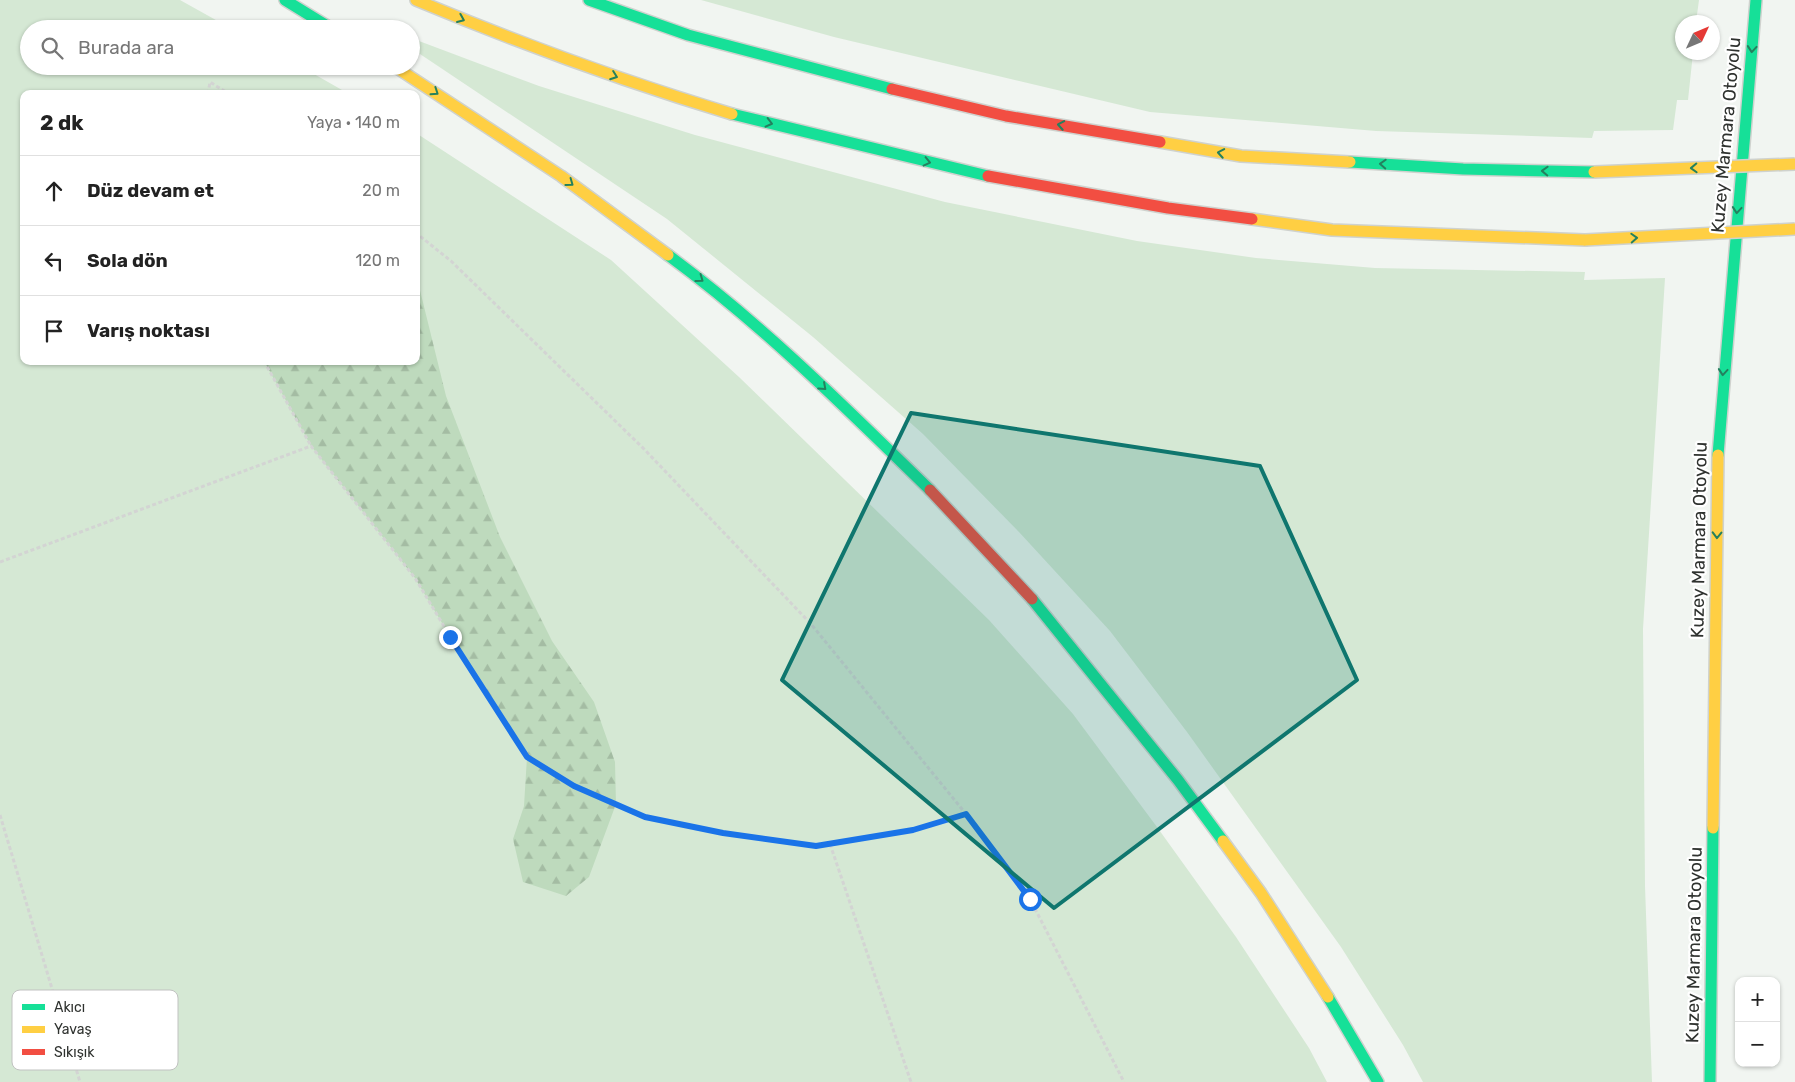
<!DOCTYPE html>
<html lang="tr">
<meta charset="utf-8">
<style>
:root{--surface:#fff;--page:#f2f2f2;--text:#222;--muted:#767676;--line:#e0e0e0}
body{margin:0;font-family:Rubik,sans-serif;background:var(--page);color:var(--text)}
.controls{position:absolute;right:15px;bottom:15px;display:grid;overflow:hidden;border-radius:10px;box-shadow:0 1px 4px #0004}
.controls button{width:45px;height:45px;display:grid;place-items:center;padding:0;border:0;border-bottom:1px solid var(--line);background:var(--surface);color:var(--text);font:25px sans-serif}
.compass{position:absolute;left:1675px;top:15px;width:45px;height:45px;border-radius:50%;background:var(--surface);box-shadow:0 1px 4px #0004;rotate:46deg}
.stop{position:absolute;width:15px;height:15px;margin:-11px;border:4px solid #1a73e8;border-radius:50%;background:#fff}
.stop.end{background:#1a73e8;border-color:#fff;box-shadow:0 1px 5px #0008}
.list{margin:0;padding:0;list-style:none}
h2{display:flex;justify-content:space-between;align-items:center;height:65px;margin:0;padding:0 20px;font-size:21px}
h2 small{font-size:16px;font-weight:400;color:var(--muted)}
.list li{display:grid;grid-template-columns:32px 1fr auto;gap:15px;align-items:center;box-sizing:border-box;height:70px;padding:0 20px;border-top:1px solid var(--line)}
.list b{display:block;font-size:19px;white-space:nowrap}
.list em{font-size:16px;font-style:normal;color:var(--muted)}
.icon{flex:none;width:28px;height:28px;fill:none;stroke:currentColor;stroke-width:2;stroke-linecap:round;stroke-linejoin:round}
.map{position:relative;flex:none;width:1795px;height:1082px;overflow:hidden}
.search{position:absolute;background:var(--surface);box-shadow:0 1px 4px #0004;left:20px;top:20px;width:400px;height:55px;display:flex;align-items:center;gap:12px;box-sizing:border-box;padding:0 18px;border-radius:28px;color:var(--muted);font-size:19px}
.panel{position:absolute;background:var(--surface);box-shadow:0 1px 4px #0004;left:20px;top:90px;width:400px;height:275px;border-radius:10px}
.map>svg:first-child{display:block}
</style>
<div class="map">
<svg width="1795" height="1082" viewBox="0 0 1795 1082">
<defs>
<pattern id="forest-firs" width="22" height="20" patternUnits="userSpaceOnUse" patternTransform="scale(1.25)"><rect width="22" height="20" fill="#bedabd"/><path d="M5 1l3.5 6h-7zM16 11l3.5 6h-7z" fill="#a4bca3"/></pattern>
</defs>
<rect width="100%" height="100%" fill="#f1f5f1"/>
<path fill="#d5e8d4" d="M0,0H180L232,29H29V66H300L349,94H24V361H416V133L611,260L739,377L989,620L1073,714L1157,827L1236,937L1309,1048L1327,1082H0Z
M701,0H1699L1696,22H1682V52L1693,53L1688,100H1677L1673,130L1594,131L1592,138L1376,131L1150,112L834,37Z
M411,38L539,86L695,135L945,202L1137,241L1256,258L1375,268L1585,272L1584,280L1665,278L1643,629L1645,886L1652,1082H1423L1403,1045L1341,947L1187,732L1110,631L1019,532L923,434L813,337L667,219L411,48Z"/>
<path fill="url(#forest-firs)" d="M416,274L446,396L500,537L552,641L594,702L615,762L616,804L589,877L566,896L523,882L513,839L524,806L527,757L475,678L415,578L311,446L264,361H416Z"/>
<g fill="none" stroke-linecap="round" stroke-linejoin="round">
<defs>
<path id="fast" d="M285,0L332,29
M589,0L688,35L892,89
M732,114L988,176
M1350,162L1463,169L1594,172
M668,255C762,324 846,408 930,490
M1718,455L1756,0
M1032,599L1178,780L1223,841
M1328,997L1378,1082
M1710,1082L1713,828"/>
<path id="slow" d="M416,0C519,43 625,82 732,114
M394,66L561,176L668,255
M1160,142L1241,156L1350,162
M1252,219L1332,230L1585,240
M1713,828L1718,455
M1223,841L1261,893L1328,997"/>
<path id="jam" d="M892,89L1006,116L1160,142
M988,176L1168,208L1252,219
M930,490L1032,599"/>
</defs>
<use href="#fast" stroke="#cfd2ce" stroke-width="14"/>
<use href="#slow" stroke="#cfd2ce" stroke-width="14"/>
<use href="#jam" stroke="#cfd2ce" stroke-width="14"/>
<path stroke="#d3d4d3" stroke-width="3" stroke-dasharray="4 2.5" stroke-linecap="butt" d="M208,94L210,82L229,94
M264,361L311,446
M0,562L311,446L415,578L475,678L527,757L574,786L645,817L723,833L816,846L913,830L966,814L811,624L644,449L451,261L416,233
M966,814L1030,899L1124,1082
M0,815L80,1082
M830,844L911,1082"/>
<use href="#fast" stroke="#16e098" stroke-width="11"/>
<use href="#slow" stroke="#ffcf43" stroke-width="11"/>
<use href="#jam" stroke="#f24e42" stroke-width="11"/>
<defs>
<path id="slow-bridge" d="M1594,172L1795,164
M1585,240L1795,229"/>
</defs>
<use href="#slow-bridge" stroke="#cfd2ce" stroke-width="14" stroke-linecap="butt"/>
<use href="#slow-bridge" stroke="#ffcf43" stroke-width="11"/>
</g>
<defs><path id="oneway-chevron" d="M-2-3.5L2.5 0L-2 3.5" fill="none" stroke-width="1.6" stroke-linecap="round" stroke-linejoin="round" transform="scale(1.25)"/></defs>
<g stroke="#24805e">
<use href="#oneway-chevron" transform="translate(461 19) rotate(23)"/>
<use href="#oneway-chevron" transform="translate(1752 49) rotate(95)"/>
<use href="#oneway-chevron" transform="translate(614 76) rotate(20)"/>
<use href="#oneway-chevron" transform="translate(435 92) rotate(34)"/>
<use href="#oneway-chevron" transform="translate(769 123) rotate(14)"/>
<use href="#oneway-chevron" transform="translate(1061 125) rotate(-170)"/>
<use href="#oneway-chevron" transform="translate(1221 153) rotate(-170)"/>
<use href="#oneway-chevron" transform="translate(927 162) rotate(13)"/>
<use href="#oneway-chevron" transform="translate(1383 164) rotate(-177)"/>
<use href="#oneway-chevron" transform="translate(1694 168) rotate(178)"/>
<use href="#oneway-chevron" transform="translate(1545 171) rotate(-178)"/>
<use href="#oneway-chevron" transform="translate(570 183) rotate(36)"/>
<use href="#oneway-chevron" transform="translate(1737 210) rotate(95)"/>
<use href="#oneway-chevron" transform="translate(1634 238) rotate(-3)"/>
<use href="#oneway-chevron" transform="translate(700 279) rotate(36)"/>
<use href="#oneway-chevron" transform="translate(1723 372) rotate(95)"/>
<use href="#oneway-chevron" transform="translate(823 387) rotate(42)"/>
<use href="#oneway-chevron" transform="translate(1717 535) rotate(91)"/>
</g>
<g fill="none" stroke-linecap="round" stroke-linejoin="round">
<path stroke="#1a73e8" stroke-width="6" d="M450,637L527,757L574,786L645,817L723,833L816,846L913,830L966,814L1030,899"/>
</g>
<path fill="#0f766e" fill-opacity="0.2" stroke="#0f766e" stroke-width="4" stroke-linejoin="round" d="M911,413L1260,466L1357,680L1054,908L782,680Z"/>
<g text-anchor="middle" stroke-width="4.5" stroke-linejoin="round" paint-order="stroke">
<g font-size="18" fill="#2f322f" stroke="#fff">
<text transform="translate(1726 135) rotate(-85)" y="6">Kuzey Marmara Otoyolu</text>
<text transform="translate(1699 540) rotate(-89)" y="6">Kuzey Marmara Otoyolu</text>
<text transform="translate(1694 945) rotate(-89)" y="6">Kuzey Marmara Otoyolu</text>
</g>
</g>
<rect x="12" y="990" width="166" height="80" rx="8" fill="#fff" stroke="#c1c2c1" stroke-width="1"/>
<rect x="22" y="1004" width="23" height="6" fill="#16e098"/>
<rect x="22" y="1026" width="23" height="7" fill="#ffcf43"/>
<rect x="22" y="1049" width="23" height="6" fill="#f24e42"/>
<g font-size="14" fill="#2f322f">
<text x="54" y="1012">Akıcı</text>
<text x="54" y="1034">Yavaş</text>
<text x="54" y="1057">Sıkışık</text>
</g>
</svg>
<div class="controls">
<button>+</button>
<button>−</button>
</div>
<svg class="compass" viewBox="-18 -18 36 36"><path d="M0-13l5 13h-10z" fill="#e53935"/><path d="M0 13l5-13h-10z" fill="#767676"/></svg>
<div class="stop" style="left:1030px;top:899px"></div>
<div class="stop end" style="left:450px;top:637px"></div>
<div class="search"><svg class="icon" aria-label="search" viewBox="0 0 24 24"><circle cx="10" cy="10" r="6"/><path d="M15 15l6 6"/></svg>Burada ara</div>
<section class="panel">
<h2>2 dk<small>Yaya · 140 m</small></h2>
<ul class="list">
<li><svg class="icon" aria-label="ahead" viewBox="0 0 24 24"><path d="M12 20V5M6 11l6-6 6 6"/></svg><div><b>Düz devam et</b></div><em>20 m</em></li>
<li><svg class="icon" aria-label="left" viewBox="0 0 24 24"><path d="M17 20v-9H6M10 6l-5 5 5 5"/></svg><div><b>Sola dön</b></div><em>120 m</em></li>
<li><svg class="icon" aria-label="arrive" viewBox="0 0 24 24"><path d="M6 21V4h12l-3 4 3 4H6"/></svg><div><b>Varış noktası</b></div></li>
</ul>
</section>
</div>
